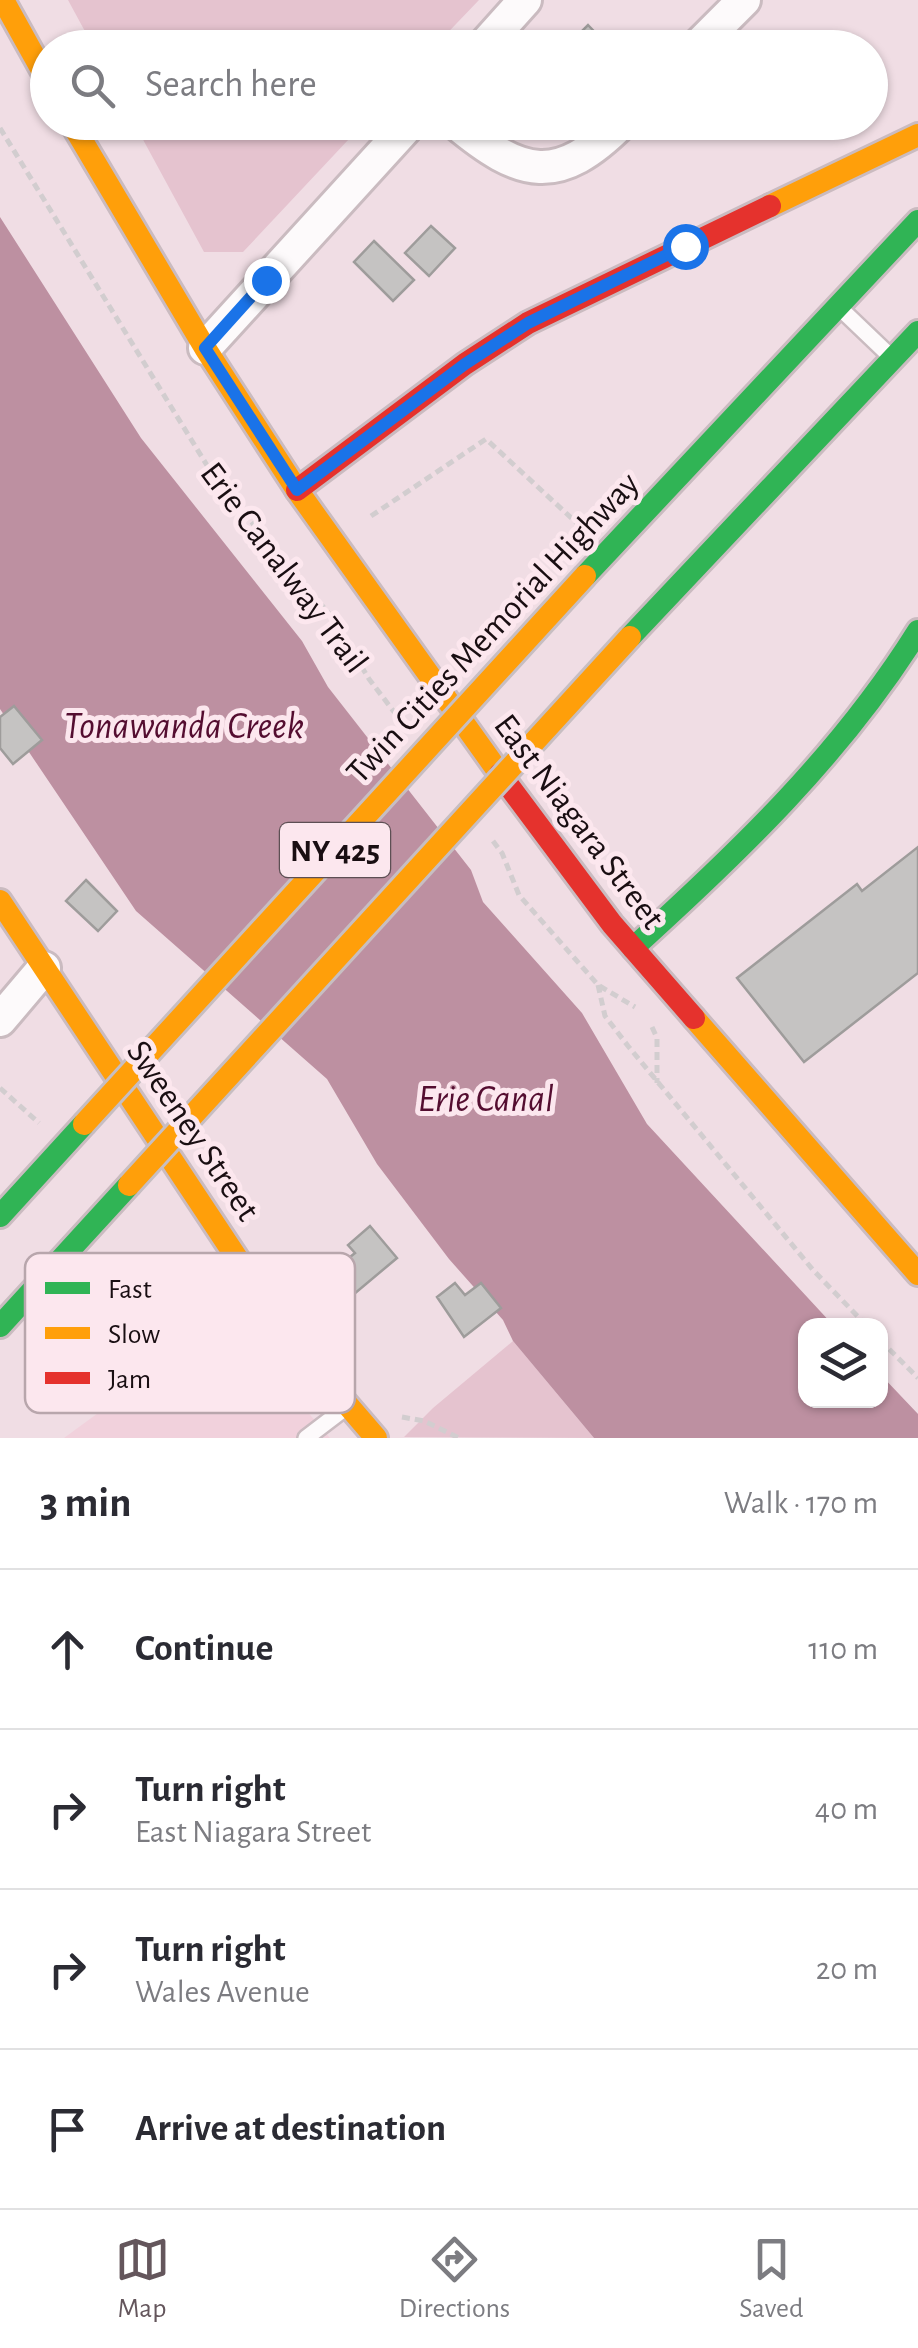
<!DOCTYPE html>
<meta charset="utf-8">
<style>
:root{--surface:#fff;--page:#f2f2f3;--text:#2b2b33;--muted:#7c7c81;--line:#e1e1e2;--accent:#64565c}
body{margin:0;font-family:"Alegreya Sans",sans-serif;background:var(--page);color:var(--text)}
.controls{position:absolute;right:30px;bottom:30px;display:grid;overflow:hidden;border-radius:20px;box-shadow:0 2px 8px #0004}
.controls button{width:90px;height:90px;display:grid;place-items:center;padding:0;border:0;border-bottom:2px solid var(--line);background:var(--surface);color:var(--text);font:50px sans-serif}
.stop{position:absolute;width:30px;height:30px;margin:-22px;border:8px solid #1a73e8;border-radius:50%;background:#fff}
.stop.end{background:#1a73e8;border-color:#fff;box-shadow:0 2px 10px #0008}
.list{margin:0;padding:0;list-style:none}
h2{display:flex;justify-content:space-between;align-items:center;height:130px;margin:0;padding:0 40px;font-size:42px}
h2 small{font-size:32px;font-weight:400;color:var(--muted)}
.list li{display:grid;grid-template-columns:65px 1fr auto;gap:30px;align-items:center;box-sizing:border-box;height:160px;padding:0 40px;border-top:2px solid var(--line)}
.list b{display:block;font-size:38px;white-space:nowrap}
.list p{margin:0;font-size:32px;white-space:nowrap;color:var(--muted)}
.list em{font-size:32px;font-style:normal;color:var(--muted)}
.icon{flex:none;width:55px;height:55px;fill:none;stroke:currentColor;stroke-width:2;stroke-linecap:round;stroke-linejoin:round}
.map{position:relative;flex:none;width:918px;height:1438px;overflow:hidden}
.search{position:absolute;background:var(--surface);box-shadow:0 2px 8px #0004;left:30px;right:30px;top:30px;height:110px;display:flex;align-items:center;gap:25px;box-sizing:border-box;padding:0 35px;border-radius:55px;color:var(--muted);font-size:38px}
.sheet{height:770px;background:var(--surface)}
nav{display:flex;justify-content:space-around;align-items:center;box-sizing:border-box;height:140px;border-top:2px solid var(--line);background:var(--surface);font-size:28px;color:var(--muted)}
nav a{display:grid;justify-items:center;gap:5px}
nav .on{color:var(--accent)}
.map>svg:first-child{display:block}
</style>
<div class="map">
<svg width="918" height="1438" viewBox="0 0 918 1438">
<rect width="100%" height="100%" fill="#f0dde4"/>
<path fill="#f1d1dc" d="M236,1312L281,1381L330,1438H64Z"/>
<path fill="#e5c3cf" d="M68,0H479L434,47L94,48Z
M134,123H364L243,252H204Z
M513,1341L594,1438L404,1437L433,1408Z"/>
<path fill="#bd90a1" d="M0,217L141,438L302,641L328,687L471,870L483,902L582,1013L647,1124L833,1325L806,1326V1400H880L881,1375L918,1414V1438H594L513,1341L503,1320L449,1259L377,1164L327,1079L136,911L0,709Z"/>
<path fill="#c5c3c2" stroke="#9e9c9b" stroke-width="2.5" d="M588,25L610,48H565Z
M431,226L455,248L429,276L405,253Z
M374,241L414,280L393,301L354,262Z
M14,706L42,740L13,764L0,748V717Z
M918,847V973L804,1062L737,978L857,884L862,891Z
M86,880L117,911L98,931L66,901Z
M370,1226L397,1258L335,1310L314,1286L355,1253L348,1245Z
M455,1283L465,1295L481,1283L501,1308L464,1337L437,1297Z"/>
<g fill="none" stroke-linecap="round" stroke-linejoin="round">
<defs>
<path id="lane" d="M844,312L889,355
M306,1438L344,1409"/>
<path id="street" d="M482,48L525,0
M696,48L744,0
M455,122C522,178 558,186 622,122
M205,348L411,122
M0,1020L44,968"/>
<path id="fast" d="M585,576L918,221
M630,637L918,332
M633,948C740,851 841,754 918,631
M0,1216L84,1124
M0,1326L129,1185"/>
<path id="slow" d="M3,0L48,81
M71,122L205,348L297,490L500,774
M770,206L918,135
M0,901L266,1302L297,1346L376,1438
M694,1018L918,1274"/>
<path id="jam" d="M297,490L465,364L528,323L770,206
M500,774L612,924L694,1018"/>
</defs>
<use href="#lane" stroke="#cabbc0" stroke-width="20"/>
<use href="#street" stroke="#cabbc0" stroke-width="38"/>
<use href="#fast" stroke="#cabbc0" stroke-width="28"/>
<use href="#slow" stroke="#cabbc0" stroke-width="28"/>
<use href="#jam" stroke="#cabbc0" stroke-width="28"/>
<path stroke="#d2cdcf" stroke-width="5" stroke-dasharray="8 5" stroke-linecap="butt" d="M0,128L216,480L331,616L369,679L401,721
M371,516L486,439L580,526
M493,841L502,853L519,895L598,985L635,1007
M598,985L605,1016L628,1046L813,1270L867,1326
M652,1027L657,1038V1083
M0,1088L39,1123
M880,1340L918,1378
M402,1417L424,1421L459,1438"/>
<use href="#lane" stroke="#fdfafb" stroke-width="15"/>
<use href="#street" stroke="#fdfafb" stroke-width="32"/>
<use href="#fast" stroke="#30b455" stroke-width="22"/>
<use href="#slow" stroke="#ff9f0a" stroke-width="22"/>
<use href="#jam" stroke="#e5322d" stroke-width="22"/>
<defs>
<path id="slow-bridge" d="M84,1124L585,576
M129,1185L630,637"/>
</defs>
<use href="#slow-bridge" stroke="#c7bec2" stroke-width="28" stroke-linecap="butt"/>
<use href="#slow-bridge" stroke="#ff9f0a" stroke-width="22"/>
</g>
<g fill="none" stroke-linecap="round" stroke-linejoin="round">
<path stroke="#1a73e8" stroke-width="12" d="M266,280L205,348L297,490L465,364L528,323L685,246"/>
</g>
<g text-anchor="middle" stroke-width="10" stroke-linejoin="round" paint-order="stroke">
<rect fill="#fce7ee" stroke="#5d4f54" stroke-width="2.5" x="280" y="823" width="110" height="54" rx="8"/>
<g font-size="32" font-weight="bold" fill="#190e12">
<text x="335" y="861">NY 425</text>
</g>
<g font-size="35" fill="#190e12" stroke="#fce7ee">
<text transform="translate(285 567) rotate(53)" y="12">Erie Canalway Trail</text>
<text transform="translate(492 627) rotate(-47)" y="12">Twin Cities Memorial Highway</text>
<text transform="translate(580 821) rotate(53)" y="12">East Niagara Street</text>
<text transform="translate(194 1130) rotate(56)" y="12">Sweeney Street</text>
</g>
<g font-size="38" font-style="italic" fill="#540d30" stroke="#fce7ee">
<text x="184" y="738">Tonawanda Creek</text>
<text x="486" y="1111">Erie Canal</text>
</g>
</g>
<rect x="25" y="1253" width="330" height="160" rx="15" fill="#fce7ee" stroke="#b8a6ac" stroke-width="2.5"/>
<rect x="45" y="1282" width="45" height="12" fill="#30b455"/>
<rect x="45" y="1327" width="45" height="12" fill="#ff9f0a"/>
<rect x="45" y="1372" width="45" height="12" fill="#e5322d"/>
<g font-size="28" fill="#190e12">
<text x="108" y="1298">Fast</text>
<text x="108" y="1343">Slow</text>
<text x="108" y="1388">Jam</text>
</g>
</svg>
<div class="controls">
<button><svg class="icon" aria-label="layers" viewBox="0 0 24 24"><path d="M12 4l9 5-9 5-9-5zM3 14l9 5 9-5"/></svg></button>
</div>
<div class="stop" style="left:685px;top:246px"></div>
<div class="stop end" style="left:266px;top:280px"></div>
<div class="search"><svg class="icon" aria-label="search" viewBox="0 0 24 24"><circle cx="10" cy="10" r="6"/><path d="M15 15l6 6"/></svg>Search here</div>
</div>
<section class="sheet">
<h2>3 min<small>Walk · 170 m</small></h2>
<ul class="list">
<li><svg class="icon" aria-label="ahead" viewBox="0 0 24 24"><path d="M12 20V5M6 11l6-6 6 6"/></svg><div><b>Continue</b></div><em>110 m</em></li>
<li><svg class="icon" aria-label="right" viewBox="0 0 24 24"><path d="M7 20v-9h11M14 6l5 5-5 5"/></svg><div><b>Turn right</b><p>East Niagara Street</p></div><em>40 m</em></li>
<li><svg class="icon" aria-label="right" viewBox="0 0 24 24"><path d="M7 20v-9h11M14 6l5 5-5 5"/></svg><div><b>Turn right</b><p>Wales Avenue</p></div><em>20 m</em></li>
<li><svg class="icon" aria-label="arrive" viewBox="0 0 24 24"><path d="M6 21V4h12l-3 4 3 4H6"/></svg><div><b>Arrive at destination</b></div></li>
</ul>
</section>
<nav>
<a class="on"><svg class="icon" aria-label="map" viewBox="0 0 24 24"><path d="M3 6l6-2 6 2 6-2v14l-6 2-6-2-6 2zM9 4v14M15 6v14"/></svg>Map</a>
<a><svg class="icon" aria-label="directions" viewBox="0 0 24 24"><path d="M12 3l9 9-9 9-9-9zM9 14v-3h6M13 9l2 2-2 2"/></svg>Directions</a>
<a><svg class="icon" aria-label="saved" viewBox="0 0 24 24"><path d="M7 4h10v16l-5-4-5 4z"/></svg>Saved</a>
</nav>
